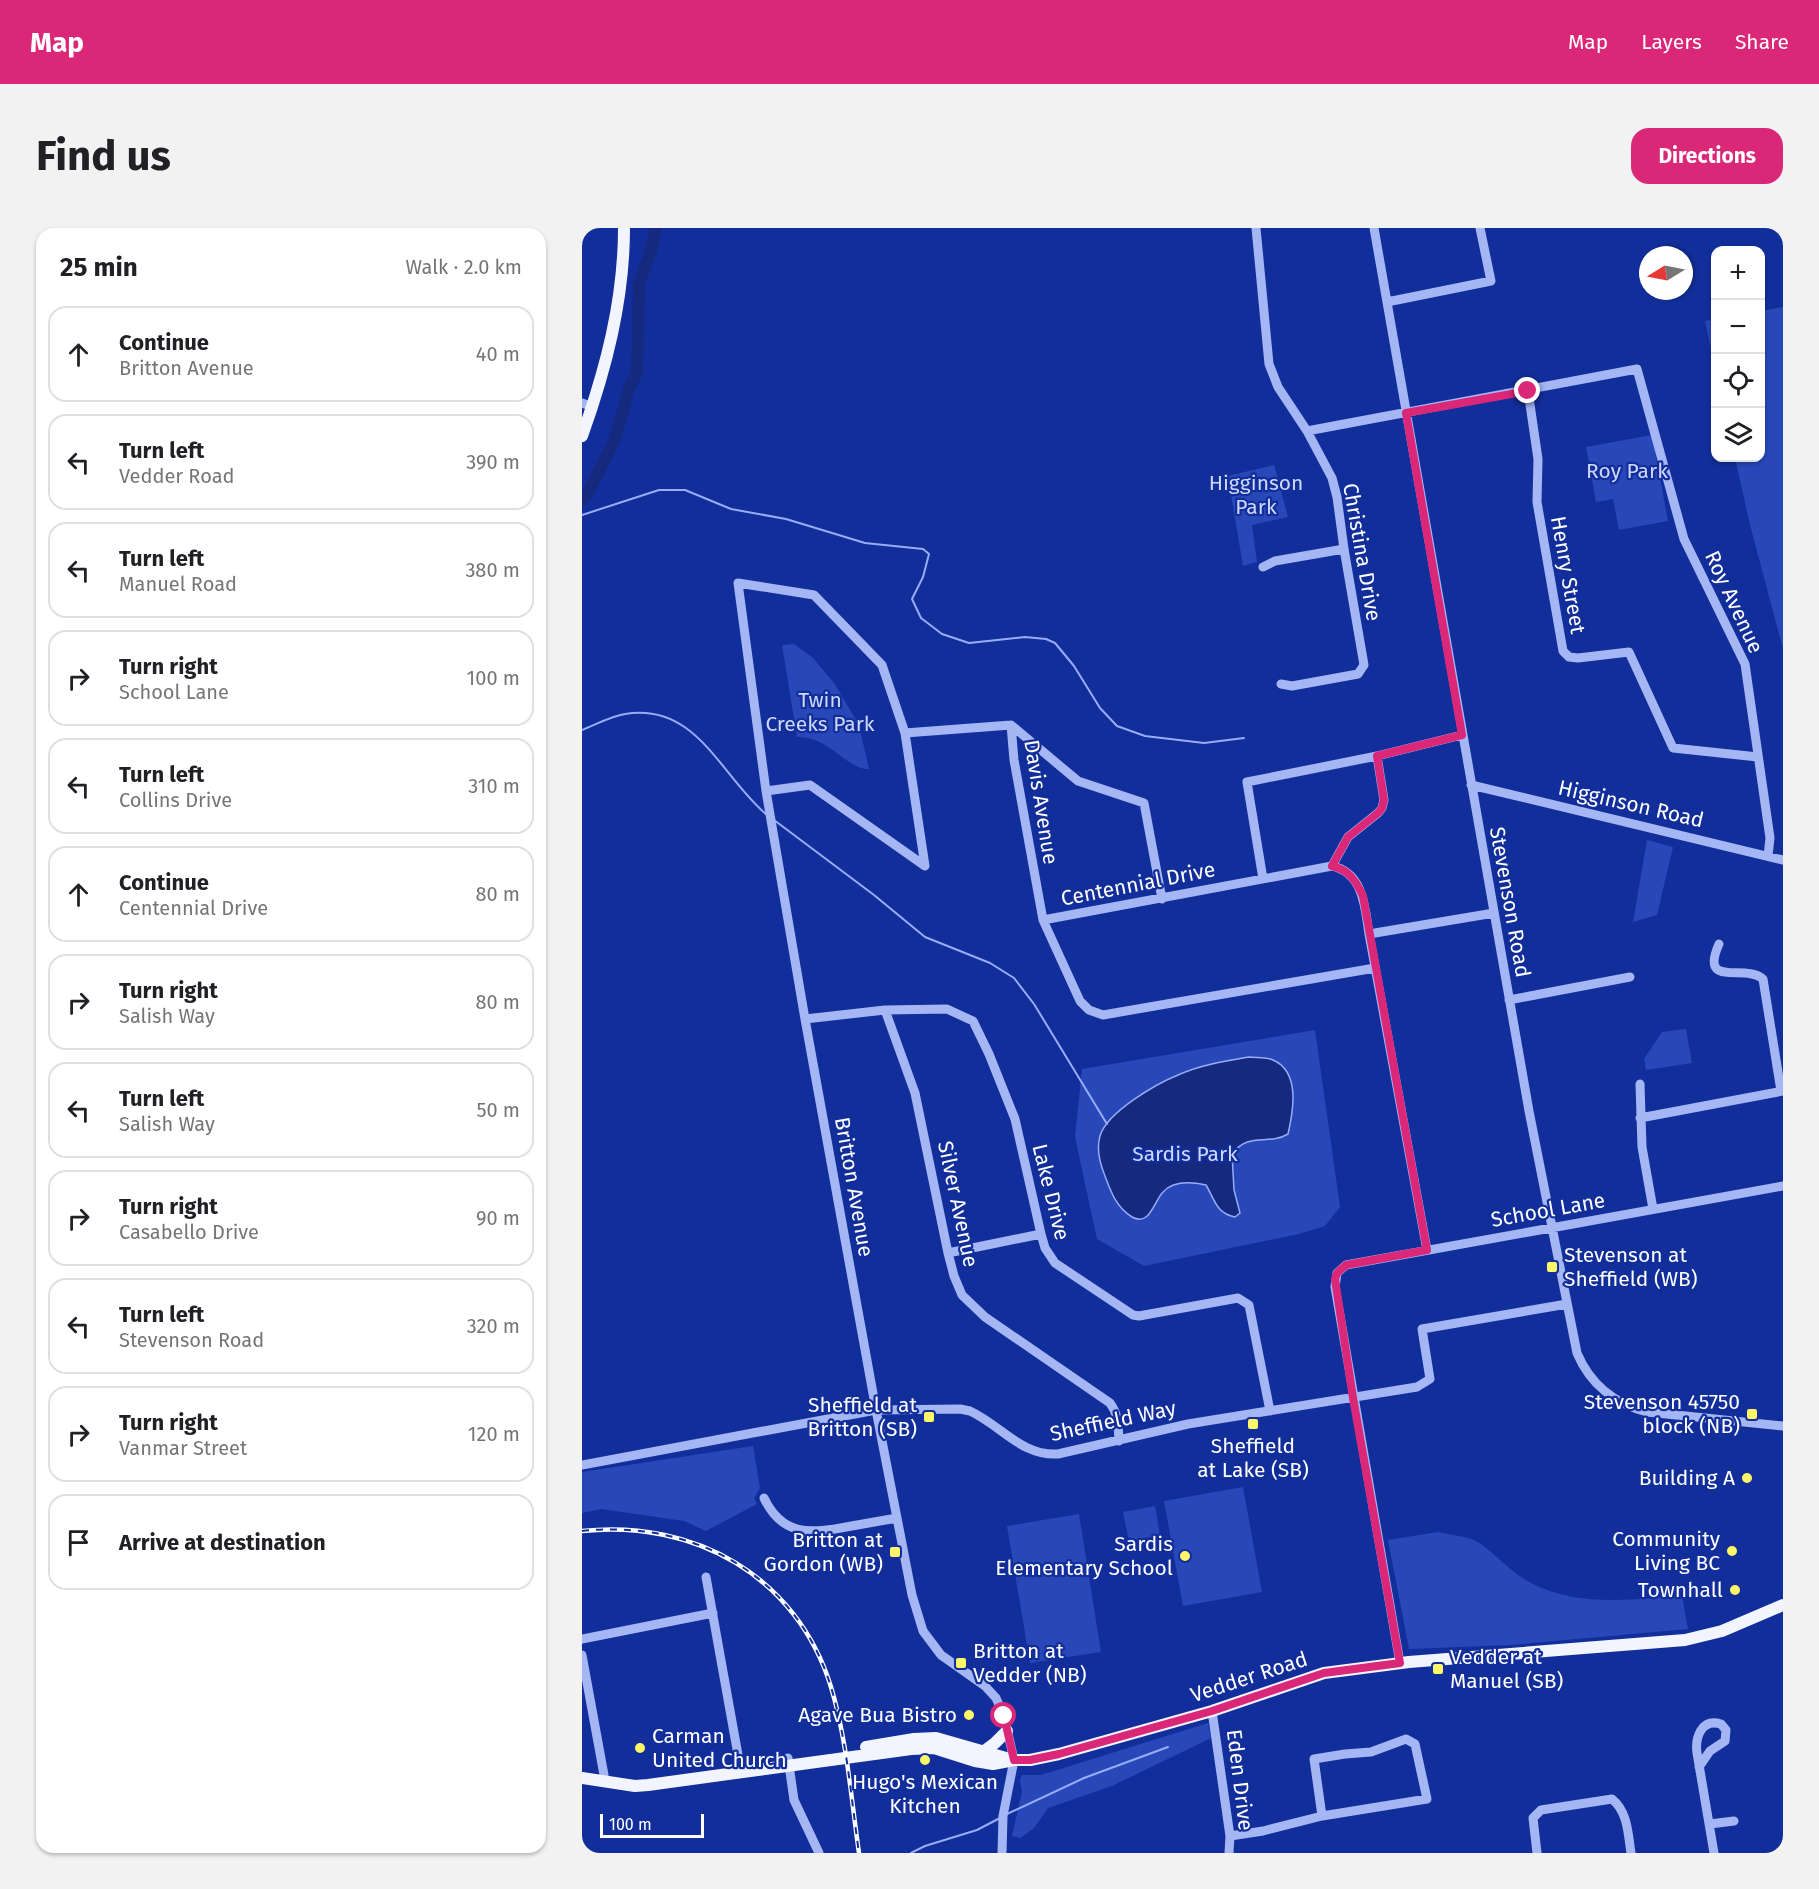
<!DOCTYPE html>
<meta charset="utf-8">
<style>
:root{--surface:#fff;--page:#f2f2f2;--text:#202124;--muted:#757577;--line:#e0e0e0;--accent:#db2777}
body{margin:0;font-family:"Fira Sans",sans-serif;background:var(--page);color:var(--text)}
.controls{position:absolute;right:18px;top:18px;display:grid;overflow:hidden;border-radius:12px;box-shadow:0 2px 4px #0004}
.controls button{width:54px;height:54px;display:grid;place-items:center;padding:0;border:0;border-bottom:2px solid var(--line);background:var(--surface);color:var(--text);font:30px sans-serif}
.compass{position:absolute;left:1057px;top:18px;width:54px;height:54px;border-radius:50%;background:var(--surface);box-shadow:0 2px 4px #0004;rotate:260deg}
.scale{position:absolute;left:18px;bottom:15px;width:104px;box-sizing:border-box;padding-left:6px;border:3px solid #fff;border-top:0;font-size:16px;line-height:21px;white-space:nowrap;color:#fff;-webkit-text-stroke:4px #122e9a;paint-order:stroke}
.stop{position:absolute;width:18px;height:18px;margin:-14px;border:4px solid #db2777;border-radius:50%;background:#fff}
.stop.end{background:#db2777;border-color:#fff;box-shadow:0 2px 6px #0008}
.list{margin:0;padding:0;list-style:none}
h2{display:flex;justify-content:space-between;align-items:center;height:78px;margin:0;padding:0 24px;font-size:26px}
h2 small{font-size:20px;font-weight:400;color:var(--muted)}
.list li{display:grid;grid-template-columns:39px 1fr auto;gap:18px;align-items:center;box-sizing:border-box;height:96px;margin:0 12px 12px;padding:0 12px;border:2px solid var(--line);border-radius:18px}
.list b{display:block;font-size:22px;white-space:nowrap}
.list p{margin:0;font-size:20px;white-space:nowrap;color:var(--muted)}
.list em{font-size:20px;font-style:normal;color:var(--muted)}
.icon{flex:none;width:33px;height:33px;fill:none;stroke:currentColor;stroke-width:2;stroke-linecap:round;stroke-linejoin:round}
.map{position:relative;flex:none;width:1201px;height:1625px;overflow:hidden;border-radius:18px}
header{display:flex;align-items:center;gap:36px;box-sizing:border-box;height:84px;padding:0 30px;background:var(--accent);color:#fff}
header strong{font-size:28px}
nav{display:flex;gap:33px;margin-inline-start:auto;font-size:21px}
.intro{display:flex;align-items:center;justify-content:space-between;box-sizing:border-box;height:144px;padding:0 36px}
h1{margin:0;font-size:42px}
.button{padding:15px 27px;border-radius:18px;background:var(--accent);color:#fff;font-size:21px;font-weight:700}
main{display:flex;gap:36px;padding:0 36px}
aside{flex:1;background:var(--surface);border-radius:18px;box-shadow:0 2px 4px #0004}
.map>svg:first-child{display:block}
</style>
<header>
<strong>Map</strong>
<nav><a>Map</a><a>Layers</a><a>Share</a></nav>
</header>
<div class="intro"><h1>Find us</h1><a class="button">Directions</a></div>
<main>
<aside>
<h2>25 min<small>Walk · 2.0 km</small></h2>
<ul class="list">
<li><svg class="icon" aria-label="ahead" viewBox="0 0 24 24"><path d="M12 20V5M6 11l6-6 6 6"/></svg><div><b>Continue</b><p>Britton Avenue</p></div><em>40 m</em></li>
<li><svg class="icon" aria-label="left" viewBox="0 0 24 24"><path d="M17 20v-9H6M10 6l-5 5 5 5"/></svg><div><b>Turn left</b><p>Vedder Road</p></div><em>390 m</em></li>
<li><svg class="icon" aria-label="left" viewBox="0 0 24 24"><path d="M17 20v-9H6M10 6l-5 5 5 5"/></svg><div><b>Turn left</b><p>Manuel Road</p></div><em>380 m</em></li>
<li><svg class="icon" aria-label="right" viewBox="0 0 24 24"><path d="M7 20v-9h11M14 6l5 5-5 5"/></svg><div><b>Turn right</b><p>School Lane</p></div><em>100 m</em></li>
<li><svg class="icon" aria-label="left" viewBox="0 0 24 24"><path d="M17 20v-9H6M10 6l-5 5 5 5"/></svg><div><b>Turn left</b><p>Collins Drive</p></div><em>310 m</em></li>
<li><svg class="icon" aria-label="ahead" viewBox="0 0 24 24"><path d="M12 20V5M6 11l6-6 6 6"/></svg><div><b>Continue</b><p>Centennial Drive</p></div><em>80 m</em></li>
<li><svg class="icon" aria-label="right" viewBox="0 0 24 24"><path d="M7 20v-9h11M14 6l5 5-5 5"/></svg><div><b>Turn right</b><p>Salish Way</p></div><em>80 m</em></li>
<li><svg class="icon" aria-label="left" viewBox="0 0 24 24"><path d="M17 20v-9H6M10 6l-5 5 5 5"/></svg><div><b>Turn left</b><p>Salish Way</p></div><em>50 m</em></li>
<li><svg class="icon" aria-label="right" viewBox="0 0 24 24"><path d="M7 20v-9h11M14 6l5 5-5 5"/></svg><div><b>Turn right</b><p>Casabello Drive</p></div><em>90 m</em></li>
<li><svg class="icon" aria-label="left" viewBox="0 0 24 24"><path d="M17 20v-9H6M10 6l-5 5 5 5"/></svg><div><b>Turn left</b><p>Stevenson Road</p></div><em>320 m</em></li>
<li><svg class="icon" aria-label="right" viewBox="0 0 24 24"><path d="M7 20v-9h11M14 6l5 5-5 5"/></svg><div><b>Turn right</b><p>Vanmar Street</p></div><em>120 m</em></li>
<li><svg class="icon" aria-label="arrive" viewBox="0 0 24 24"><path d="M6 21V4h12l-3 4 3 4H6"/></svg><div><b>Arrive at destination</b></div></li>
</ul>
</aside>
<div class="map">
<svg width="1201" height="1625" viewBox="0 0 1201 1625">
<rect width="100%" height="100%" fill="#122e9a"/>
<path fill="#2848ba" d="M1201,79V421L1168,297L1153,230H1178L1179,83Z
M1133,91H1134L1133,140L1123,93Z
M1070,207L1086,293L1037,302L1031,271L1014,274L1004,219Z
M692,237L706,289L670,297L675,334L661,338L646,248Z
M212,416L231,430L252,455L277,497L287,541C265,542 246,507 215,509L200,417Z
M1065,612L1091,619L1075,687L1051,694Z
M1104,801L1110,835L1064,842L1062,831L1080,804Z
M733,802L758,979L743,998L717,1006L562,1038L515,1011L493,909L500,841Z
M171,1218L178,1260L172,1270L175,1276L124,1303L102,1293L19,1281L0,1285V1244Z
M661,1259L680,1364L601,1378L582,1273Z
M573,1278L578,1307L547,1313L541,1284Z
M497,1286L519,1424L448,1435L425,1298Z
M856,1304C868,1307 885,1308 896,1314C911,1324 924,1339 939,1349C987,1380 1046,1372 1100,1368L1106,1401L929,1417L827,1421L806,1312Z
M626,1495L629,1510L530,1558L466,1580L452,1600L438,1610L430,1608L440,1564L438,1552L440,1547H459Z"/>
<path fill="#152a7e" stroke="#97adf7" stroke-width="1.5" d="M667,829C674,830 684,829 691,832C719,844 711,884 706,906C686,918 667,903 650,926L652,962L658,985L653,989C634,985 633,972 624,957C610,954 592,952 581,964C572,973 568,999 550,989C534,979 529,964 523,948C518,936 514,922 518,908C525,884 574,856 596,847C618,837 643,833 667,829Z"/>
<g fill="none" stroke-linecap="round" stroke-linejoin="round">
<path stroke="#97adf7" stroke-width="2" d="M0,287L77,262H103L149,281L204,291L283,315L341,321L347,326L341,349L330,371L339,390L360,406L387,415L443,409L464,411L473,415L492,438L518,480L535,498L563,508L622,515L662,510
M0,502C13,497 29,488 43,486C115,474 139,549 185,587
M192,592L292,667L343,709L408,735L432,750L452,776L525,896
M425,1586L502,1550L586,1519
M329,1625L343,1618L395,1602L418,1590"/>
<path stroke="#152a7e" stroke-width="12" d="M0,272L8,261L33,211L47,160L55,145L57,56L69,23L74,0"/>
<path stroke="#a5b6f4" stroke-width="9" d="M674,0L687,136L696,159L725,203L750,250L755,269L762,321L782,437L776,446L710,458L699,456
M792,0L947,883L995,1125C1008,1156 1033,1176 1065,1184L1201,1198
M805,74L909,53L898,0
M946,163L956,231L955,274L981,423L987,429L996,430L1047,424L1091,520L1176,529
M0,175L10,179
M725,203L1055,141L1102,311L1163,436L1188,610L1186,628
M681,339L693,333L762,321
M429,497L432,532L461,692
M323,505L429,497L496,553L562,575L580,671
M889,557L1201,632
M184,563L228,557L343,638L323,505L300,437L232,367L156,355L184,563L223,791L294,1182L330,1367L341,1403L359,1427L403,1458L414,1470L422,1488L432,1532L421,1588L420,1625
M750,638L766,609L796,585L800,580L802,572L795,528
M681,651L665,554L795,528L880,507
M787,706C783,680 782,645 750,638L461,692L498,773L507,782L521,787L793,740
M1137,716C1117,761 1163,735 1181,751L1199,863
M927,772L1048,749
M303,782L333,865L366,1025L372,1048L380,1067L403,1089L528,1175C537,1187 536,1199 537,1213
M223,791L303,782L365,781L391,793L407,826L433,891L459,1006L463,1020L473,1035L551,1087L557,1088L656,1070L667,1077L688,1183
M1058,856L1060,919L1071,981
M1058,890L1201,863
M845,1022L787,706L912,685
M366,1025L459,1006
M0,1237L294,1182L378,1181L388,1183C420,1198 439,1228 476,1226L606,1196L835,1159L848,1151L840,1101L985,1076
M182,1270C200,1308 228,1306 264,1299C281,1296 298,1293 315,1290
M124,1349L158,1538
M0,1411L131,1385
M0,1427L22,1547L21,1554
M818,1435L753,1059L755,1045L764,1037L1201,958
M630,1483L648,1608L647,1625
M206,1530L212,1572L237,1625
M1117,1539L1128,1523L1143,1513L1144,1502L1139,1496C1119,1490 1113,1510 1115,1525L1132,1625
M1128,1596L1152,1593
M648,1608L681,1603L740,1588L845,1571L833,1516L824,1511L789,1524L763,1526L732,1531L740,1588
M955,1625L951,1590L959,1582L1030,1571C1046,1584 1046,1606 1049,1625"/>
<path stroke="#f2f4ff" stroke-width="12" d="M0,208C24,141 42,72 42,0
M284,1519L332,1511L354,1510L431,1532
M401,1524L413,1515L425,1503
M0,1550L53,1558L66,1557L329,1521L352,1520L393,1533L411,1536L432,1532H448L477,1526L630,1483L742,1445L827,1434L1103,1412L1140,1403L1201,1377"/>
<defs>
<path id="rail" d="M0,1303C112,1291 215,1348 249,1459C265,1512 269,1570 277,1625"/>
</defs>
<use href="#rail" stroke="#fff" stroke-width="4.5"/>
<use href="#rail" stroke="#122e9a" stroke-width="2" stroke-dasharray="7" stroke-linecap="butt"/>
</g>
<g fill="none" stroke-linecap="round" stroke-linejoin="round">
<path stroke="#db2777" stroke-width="8" d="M422,1488L432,1532H448L477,1526L630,1483L742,1445L818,1435L771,1170L753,1051L755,1045L764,1037L845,1022L781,668C774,653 767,642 750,638L766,609L796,585L800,580L802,572L795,528L880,507L824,185L946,163"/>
</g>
<g fill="#fff768" stroke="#122e9a" stroke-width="2">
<rect x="964" y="1033" width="12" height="12" rx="3"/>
<rect x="1164" y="1180" width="12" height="12" rx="3"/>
<rect x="341" y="1183" width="12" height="12" rx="3"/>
<rect x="665" y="1190" width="12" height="12" rx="3"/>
<circle cx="1165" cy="1250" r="6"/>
<circle cx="1150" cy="1323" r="6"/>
<rect x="307" y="1318" width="12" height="12" rx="3"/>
<circle cx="603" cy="1328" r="6"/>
<circle cx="1153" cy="1362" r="6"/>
<rect x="373" y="1429" width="12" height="12" rx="3"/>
<rect x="850" y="1435" width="12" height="12" rx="3"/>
<circle cx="387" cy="1487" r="6"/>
<circle cx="58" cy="1520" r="6"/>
<circle cx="343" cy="1532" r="6"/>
</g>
<g text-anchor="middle" stroke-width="4.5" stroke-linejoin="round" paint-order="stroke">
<g font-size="21" fill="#ced8fe" stroke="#122e9a">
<text x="1045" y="250">Roy Park</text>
<text x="674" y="262">Higginson<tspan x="674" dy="24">Park</tspan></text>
<text x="238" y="479">Twin<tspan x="238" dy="24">Creeks Park</tspan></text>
<text x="603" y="933">Sardis Park</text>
</g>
<g font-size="21" fill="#fff" stroke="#122e9a">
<text transform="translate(780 324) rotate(80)" y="7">Christina Drive</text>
<text transform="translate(986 347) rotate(80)" y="7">Henry Street</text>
<text transform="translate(1152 374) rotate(65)" y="7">Roy Avenue</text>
<text transform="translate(459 574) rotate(81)" y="7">Davis Avenue</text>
<text transform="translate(1049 576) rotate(13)" y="7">Higginson Road</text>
<text transform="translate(556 656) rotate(-11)" y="7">Centennial Drive</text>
<text transform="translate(928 674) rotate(80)" y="7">Stevenson Road</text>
<text transform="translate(272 959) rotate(80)" y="7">Britton Avenue</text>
<text transform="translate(469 964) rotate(76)" y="7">Lake Drive</text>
<text transform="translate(376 976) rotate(78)" y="7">Silver Avenue</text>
<text transform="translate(966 982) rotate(-10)" y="7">School Lane</text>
<text transform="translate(531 1193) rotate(-12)" y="7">Sheffield Way</text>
<text transform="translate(667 1449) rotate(-18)" y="7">Vedder Road</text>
<text transform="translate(658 1552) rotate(83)" y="7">Eden Drive</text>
</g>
<g font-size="21" fill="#fff" stroke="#122e9a" text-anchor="end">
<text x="982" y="1034" text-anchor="start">Stevenson at<tspan x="982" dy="24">Sheffield (WB)</tspan></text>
<text x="1158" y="1181">Stevenson 45750<tspan x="1158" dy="24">block (NB)</tspan></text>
<text x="335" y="1184">Sheffield at<tspan x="335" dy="24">Britton (SB)</tspan></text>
<text x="671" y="1225" text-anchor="middle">Sheffield<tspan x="671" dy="24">at Lake (SB)</tspan></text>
<text x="1153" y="1257">Building A</text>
<text x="1138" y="1318">Community<tspan x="1138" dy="24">Living BC</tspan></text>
<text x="301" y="1319">Britton at<tspan x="301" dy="24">Gordon (WB)</tspan></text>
<text x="591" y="1323">Sardis<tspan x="591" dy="24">Elementary School</tspan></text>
<text x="1141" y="1369">Townhall</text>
<text x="391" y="1430" text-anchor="start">Britton at<tspan x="391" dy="24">Vedder (NB)</tspan></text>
<text x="868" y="1436" text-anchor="start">Vedder at<tspan x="868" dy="24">Manuel (SB)</tspan></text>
<text x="375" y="1494">Agave Bua Bistro</text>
<text x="70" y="1515" text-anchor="start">Carman<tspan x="70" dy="24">United Church</tspan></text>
<text x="343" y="1561" text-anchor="middle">Hugo's Mexican<tspan x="343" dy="24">Kitchen</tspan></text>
</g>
</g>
</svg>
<div class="controls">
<button>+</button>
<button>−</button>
<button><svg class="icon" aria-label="locate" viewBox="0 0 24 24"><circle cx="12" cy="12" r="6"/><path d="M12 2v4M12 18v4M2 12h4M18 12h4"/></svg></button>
<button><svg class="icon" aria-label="layers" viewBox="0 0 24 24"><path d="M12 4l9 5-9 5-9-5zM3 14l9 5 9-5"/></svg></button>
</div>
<svg class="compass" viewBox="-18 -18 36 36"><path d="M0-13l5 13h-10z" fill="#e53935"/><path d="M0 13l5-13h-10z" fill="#757577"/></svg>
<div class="scale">100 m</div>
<div class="stop" style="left:422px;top:1488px"></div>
<div class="stop end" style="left:946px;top:163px"></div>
</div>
</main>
